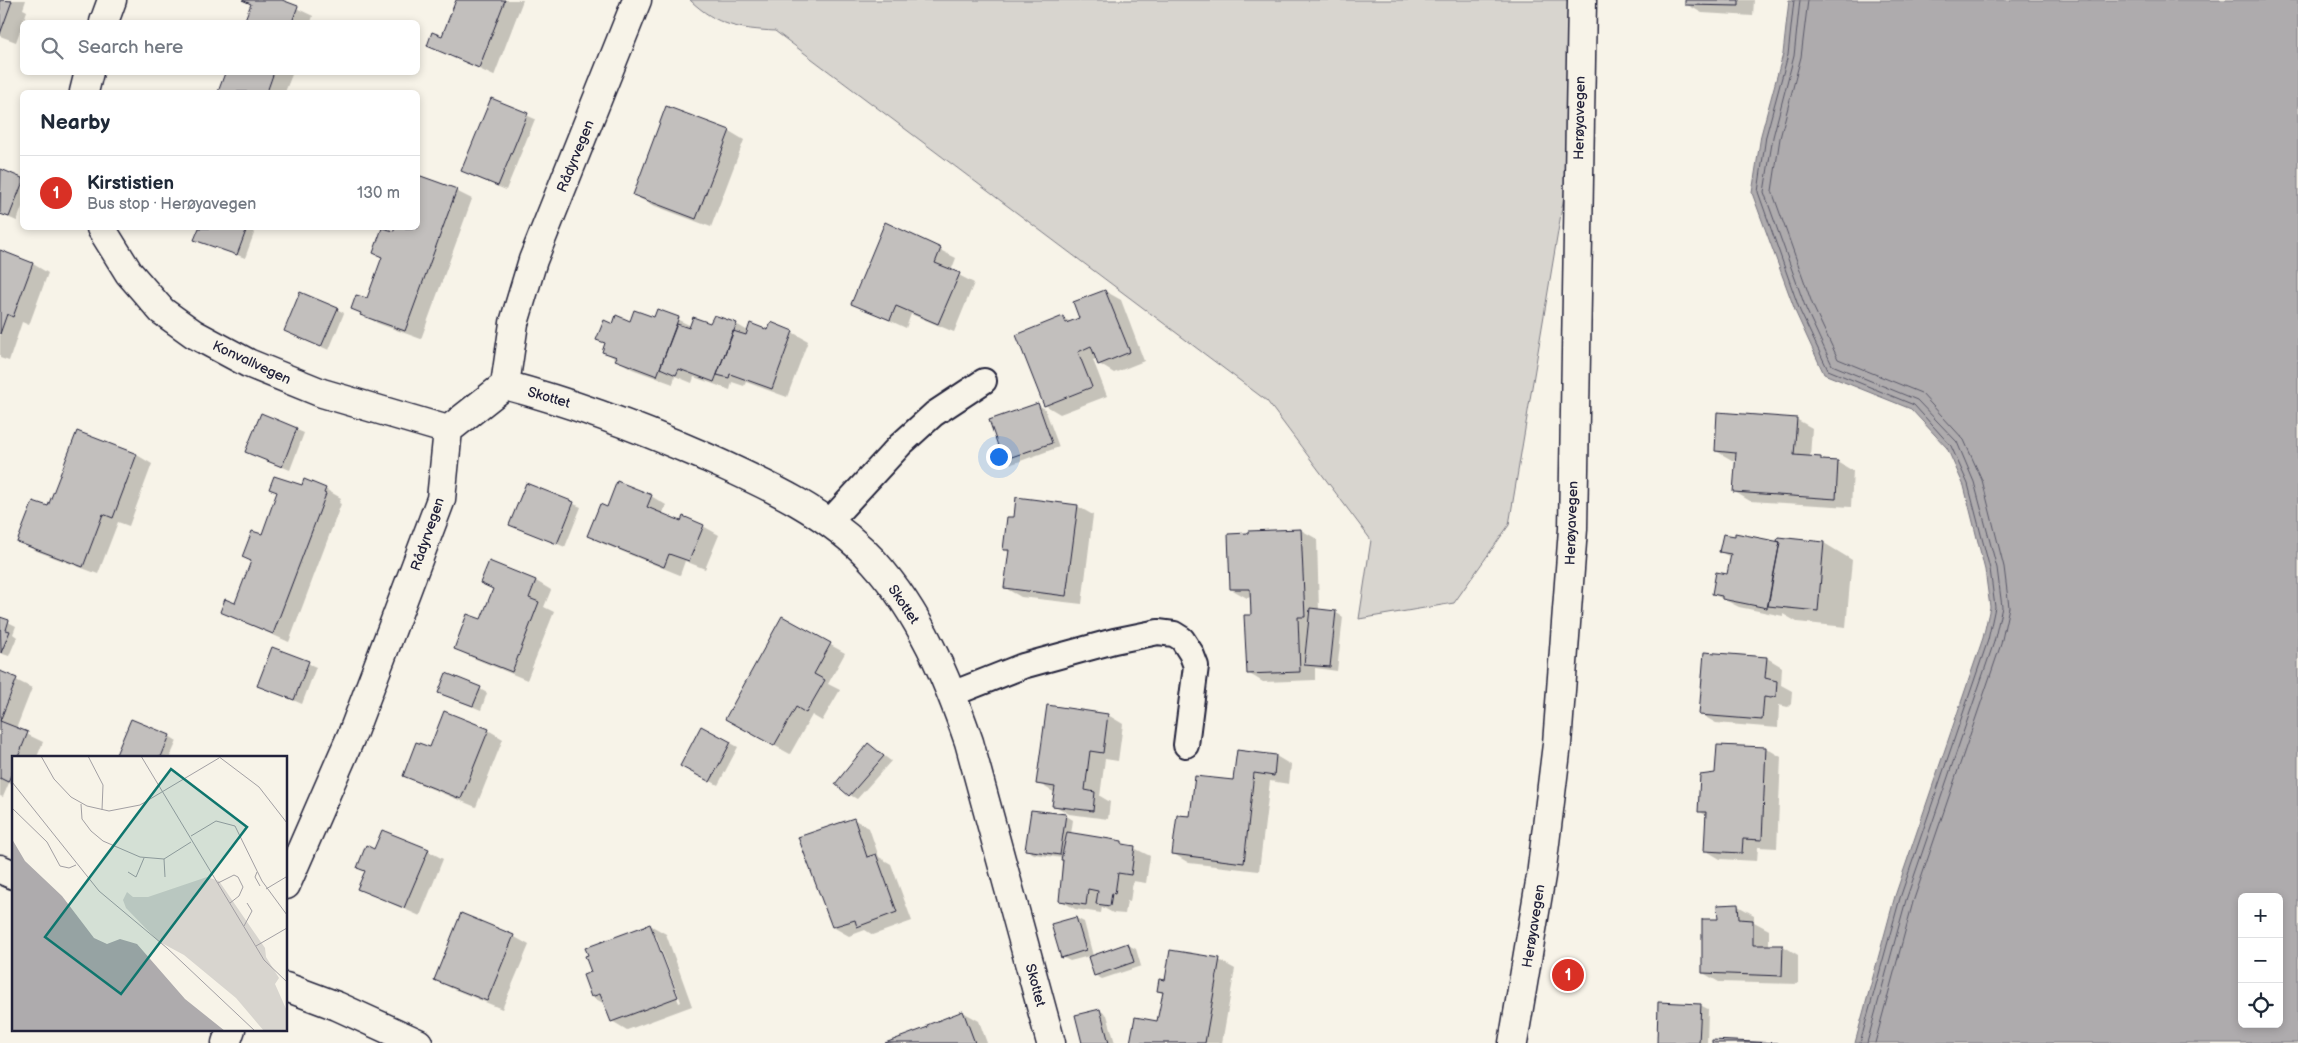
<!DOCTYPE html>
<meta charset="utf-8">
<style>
:root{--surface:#fff;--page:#f2f2f3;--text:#1f2937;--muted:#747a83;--line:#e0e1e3;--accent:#d93025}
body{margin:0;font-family:"Balsamiq Sans",sans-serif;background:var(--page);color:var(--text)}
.controls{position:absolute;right:15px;bottom:15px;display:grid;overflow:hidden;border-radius:8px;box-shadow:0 2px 8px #0003}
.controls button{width:45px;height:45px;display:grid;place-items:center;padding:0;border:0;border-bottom:1px solid var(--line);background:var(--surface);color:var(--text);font:25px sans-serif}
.you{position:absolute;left:998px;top:456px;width:18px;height:18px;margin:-12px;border:4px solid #fff;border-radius:50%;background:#1a73e8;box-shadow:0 0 0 8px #1a73e833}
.badge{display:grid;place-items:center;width:32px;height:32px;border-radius:50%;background:var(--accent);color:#fff;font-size:16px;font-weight:700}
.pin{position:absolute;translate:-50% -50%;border:2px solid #fff;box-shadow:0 1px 5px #0006}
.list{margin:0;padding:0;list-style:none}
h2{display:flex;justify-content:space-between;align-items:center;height:65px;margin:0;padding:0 20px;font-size:21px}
h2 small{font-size:16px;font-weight:400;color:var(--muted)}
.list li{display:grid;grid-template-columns:32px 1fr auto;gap:15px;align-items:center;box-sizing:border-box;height:75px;padding:0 20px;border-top:1px solid var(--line)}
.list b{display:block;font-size:19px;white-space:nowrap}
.list p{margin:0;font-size:16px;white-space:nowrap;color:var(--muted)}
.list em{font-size:16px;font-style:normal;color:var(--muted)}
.icon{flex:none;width:28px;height:28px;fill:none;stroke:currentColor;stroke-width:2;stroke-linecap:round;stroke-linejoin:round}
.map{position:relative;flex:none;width:2298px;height:1043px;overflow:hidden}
.search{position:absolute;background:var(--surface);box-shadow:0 2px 8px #0003;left:20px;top:20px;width:400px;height:55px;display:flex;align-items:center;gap:12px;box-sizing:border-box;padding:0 18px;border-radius:8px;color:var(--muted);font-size:19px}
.panel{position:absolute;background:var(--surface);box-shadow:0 2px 8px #0003;left:20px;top:90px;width:400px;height:140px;border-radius:8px}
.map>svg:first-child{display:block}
</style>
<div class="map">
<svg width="2298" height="1043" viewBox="0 0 2298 1043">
<rect width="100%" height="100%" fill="#f7f3e8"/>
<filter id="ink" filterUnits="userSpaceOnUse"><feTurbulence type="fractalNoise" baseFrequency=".02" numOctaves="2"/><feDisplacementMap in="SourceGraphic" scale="10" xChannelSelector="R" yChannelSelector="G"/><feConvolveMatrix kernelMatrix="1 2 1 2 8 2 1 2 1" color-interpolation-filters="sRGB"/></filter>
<g filter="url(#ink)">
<path fill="#d8d5cf" stroke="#7d7c85" d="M690,0H1587L1592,28L1509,525L1454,603L1359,619L1371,540L1267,401L775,31C739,29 717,26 690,0Z"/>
<path fill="#aeabad" stroke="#76747f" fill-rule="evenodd" d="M1789,0H2298V1043H1855L1895,896L1983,638L1990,607L1985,570L1964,486L1947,448L1911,409L1824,374L1796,313L1752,193L1761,135L1783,54ZM2242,897H2279V1024H2242Z"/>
<path fill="#0003" fill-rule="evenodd" d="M0,0H26L23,9L27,11L16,42L0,36Z
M243,0H279L313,16L311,22H246L252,5Z
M457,0H523L494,76L428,45L442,38Z
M1686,0H1754L1753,16L1702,13L1686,4Z
M223,72H293L285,92H219L226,74Z
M492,100L535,119L506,190L470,175Z
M729,131L744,140L711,227L650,204L634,195Z
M1,171L22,179V207L17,221L0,214Z
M418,176L456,191L472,199L421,339L377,323L353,308L367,300L383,258L375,253L384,228L394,232L396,228H418Z
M886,223L956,258L951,271L974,283L954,332L911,314L906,328L852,303Z
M200,228H256L245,258L196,239Z
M0,252L33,264L48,273L29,325L22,322L9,361L0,358Z
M1105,291L1121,300L1144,361L1114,373L1099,364L1097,359L1093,360L1107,396L1060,414L1045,405L1063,318L1071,322L1081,318Z
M337,309L344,313L329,350L293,335Z
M658,310L691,326L736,324L748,331L792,332L808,341L787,397L746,382L744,386L732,382L730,390L694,377L692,383L675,376L673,384L632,369L603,351L606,344L598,339L613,325L655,318Z
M1038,405L1045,409L1059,447L1012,464L1004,459Z
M261,415L304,433L290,470L247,452Z
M1796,419L1812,428L1810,457L1838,462L1853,471L1851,507L1750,501L1735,492L1737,460H1732L1716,451Z
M77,432L137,455L152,464L129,526L118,522L98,574L34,550L19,541L49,508Z
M527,484L581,507L565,547L518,528Z
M302,486L325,489L341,498L339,503L341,504L289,642L222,612L236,604L252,562L244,557L262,536L278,493L270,488Z
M651,496L666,505L662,515L682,522L703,526L719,535L705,569L685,561L680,575L604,544L588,535L607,508Z
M1077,506L1093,515L1082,604L1021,597L1005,588L1010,553L1004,549Z
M1301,530L1317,539L1319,611L1335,612L1343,617L1337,671L1315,668V680L1263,682L1248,673L1251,597L1247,598L1231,589L1250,532Z
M1736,534L1783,543L1779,538L1824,543L1852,560L1846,627L1797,622L1783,614V616L1739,607L1713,594L1728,575L1732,558L1721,552L1736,537Z
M489,563L536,581L551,590L544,607L554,612L527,680L471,657L455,648L481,621L494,590L481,583Z
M0,618L16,626L13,634L17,637L9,656L0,653Z
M782,618L845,653L828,684L840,690L822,721L812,715L790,754L742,728Z
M273,648L316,667L302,704L259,685Z
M1767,658L1782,667L1781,685L1792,691L1791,704L1788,707L1779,705L1778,728L1716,723L1700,714Z
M0,672L32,688L16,729L43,742L37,757H14V785L9,783L3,797L0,796Z
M480,689L487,693L481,710L447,696Z
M1048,707L1108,715L1123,724L1118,761L1105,759L1100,796L1110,802L1108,819L1069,814L1054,805L1055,793L1038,783Z
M702,727L738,747L718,785L682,765Z
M488,730L503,739L476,807L420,784L404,775L430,749Z
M169,736L177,741L170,757H117Z
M868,744L891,761L857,799L850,795Z
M1766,748L1781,757L1777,848L1758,847L1757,861L1720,859L1705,850L1707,816L1699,811L1717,775Z
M1238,751L1276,756L1291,765L1289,784L1270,781L1259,871L1189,863L1174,854L1191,818L1234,782Z
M1065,815L1073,820L1071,834L1122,842L1150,856L1146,883L1133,881L1130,902L1127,901L1125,914L1113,913L1102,907L1101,913L1075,909L1060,900L1062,858L1034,854L1027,850Z
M853,819L869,828L879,857L891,864L912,921L873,935L865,930L849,936L833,927Z
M375,850L428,851L443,859L420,916L359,889L366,872L358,868Z
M1738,906L1754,915V922L1769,930V946H1783L1798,955V984L1719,982L1703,973L1719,921Z
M1076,918L1084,922L1093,956L1128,945L1136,949L1141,966L1102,979L1095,975L1089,956L1070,961L1062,957Z
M650,925L666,934L692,1006L627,1030L612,1021L605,1004L592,997L585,976L593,973ZM653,936H656L681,1002L679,1003Z
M513,936L529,945L502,1009L451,988L436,979Z
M1219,960L1235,969L1222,1043H1132L1158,1022L1164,994L1158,991L1166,981Z
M1700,1005L1708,1009L1707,1043H1658Z
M1099,1010L1107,1015L1115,1043H1084Z
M963,1012L979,1021L987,1043H888Z"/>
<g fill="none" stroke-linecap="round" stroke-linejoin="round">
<path stroke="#5a5969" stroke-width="1" d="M1794,0L1788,55L1766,136L1758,192L1800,311L1828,370L1914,405L1951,446L1968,484L1990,569L1995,607L1988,640L1900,898L1860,1043
M1800,0L1794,56L1773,137L1764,192L1806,309L1832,365L1917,400L1957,442L1974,482L1997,568L2002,607L1994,642L1906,900L1867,1043
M1808,0L1801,57L1780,138L1772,191L1813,306L1838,359L1921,393L1964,440L1982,480L2004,567L2009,607L2001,644L1913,902L1875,1043"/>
</g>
<path fill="#c2bfbd" stroke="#22223b" d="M0,0L12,1L0,34Z
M242,0H282L298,6L292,22H244L251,4Z
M456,0H505L479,68L427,46L432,32L442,36Z
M1685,0H1739V6L1685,5Z
M223,72H274L267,92H218L225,73Z
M491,98L528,113L498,186L461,171Z
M666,106L730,130L696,219L633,195Z
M1,169L22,178V184L9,217L0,214Z
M418,175L457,189L405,331L360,315L361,313L351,309L356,295L367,298L382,257L373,253L382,228L394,231L395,228H418Z
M885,222L941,248L935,263L960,273L938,324L896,306L890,320L851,304Z
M199,228H247L237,255L194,240Z
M0,250L33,263L13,317L7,314L0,334Z
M1105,290L1130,352L1098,365L1091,346L1078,352L1092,387L1044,406L1016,335L1063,316L1066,323L1079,318L1073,302Z
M300,292L338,308L321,347L284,331Z
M657,309L679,317L657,376L615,360L617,357L602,352L605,343L596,340L604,320L613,324L616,315L630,321L634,310L654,317Z
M714,315L737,323L714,382L679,369L676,375L660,368L677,324L689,328L693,317L710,323Z
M771,322L793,331L772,389L730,374L729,378L717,375L733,331L746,335L750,323L768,330Z
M1038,403L1052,443L1003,460L989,420Z
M1717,412L1797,418L1794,455L1821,457V460L1838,461L1836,499L1733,492L1736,453L1715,451Z
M261,413L297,428L282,467L245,452Z
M77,431L137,454L113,518L103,514L83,567L17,542L33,501L48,506Z
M274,476L302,485L304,479L326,488L324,493L326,494L273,634L220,612L225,599L235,603L251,561L242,557L252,531L262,534L277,492L269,489Z
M617,481L652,495L647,507L681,521L683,516L704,525L689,561L669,554L664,567L587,536L600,504L607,507Z
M526,483L574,502L557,544L509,525Z
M1016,497L1078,505L1066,596L1004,588L1009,550H1003L1007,517H1014Z
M1301,529L1305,617H1298L1300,672L1247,674L1244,615H1251L1250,589H1230L1228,534L1248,533V531Z
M1735,533L1780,542L1767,608L1722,599V596L1712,594L1716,572L1727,574L1731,554L1719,552L1723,534L1735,536Z
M1778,537L1824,542L1818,611L1768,606L1780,542L1777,541Z
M489,561L536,580L529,598L539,602L512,672L454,649L467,614L481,619L493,589L480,583Z
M1310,608L1336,611L1330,667L1304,665Z
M782,616L831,643L814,674L825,680L806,713L796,707L774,746L725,719Z
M0,617L9,620L6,630L10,631L1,653Z
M272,647L309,661L294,700L257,686Z
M1704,652L1767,657L1765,678L1777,681L1776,696L1771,698L1764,697L1762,720L1699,715Z
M0,671L17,678L0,721L28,732L18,757H14V768L8,782L0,778Z
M446,673L481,687L473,706L438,693Z
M1047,705L1108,714L1103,753L1090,751L1085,790L1095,792L1093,811L1052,806L1055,787L1036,784Z
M444,711L489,729L461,799L403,776L416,742L430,747Z
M131,719L170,735L161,757H115Z
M701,726L731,742L710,782L680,766Z
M868,743L884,756L849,796L835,784Z
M1717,745L1766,747L1762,840L1743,839L1742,853L1704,851L1706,812H1698L1700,775L1715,773Z
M1237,750L1276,755L1274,776L1254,773L1244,863L1172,854L1177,815L1190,816L1195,776L1233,780Z
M1031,810L1066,814L1060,855L1025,850Z
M854,818L867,857L876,854L897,912L857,927L855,920L832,927L798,837Z
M382,830L429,849L404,908L357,889L365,871L357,868L366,845L374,849Z
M1067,832L1122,841V844L1135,846L1131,875L1118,873L1115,894L1112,893L1110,906L1096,904L1098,891L1088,889L1086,905L1059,901L1063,860H1061Z
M1738,904L1739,919L1753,920V945H1783L1782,976L1702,973V919H1718L1717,905Z
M461,913L514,935L487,1001L434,980Z
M1076,917L1086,950L1061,958L1051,924Z
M650,924L678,997L611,1022L600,994L591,997L583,975L591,972L585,956L588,955L585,948Z
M1128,943L1134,962L1094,976L1088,957Z
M1170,950L1220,958L1205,1043H1130L1135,1017L1157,1021L1163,992L1157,991L1159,979L1165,980Z
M1658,1002L1701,1004L1699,1043H1657Z
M1100,1009L1109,1043H1082L1075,1015Z
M963,1011L975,1043H885L928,1027L927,1025Z
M1712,1040L1778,1043H1712Z"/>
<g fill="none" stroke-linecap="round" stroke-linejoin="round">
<defs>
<path id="service" d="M829,522L900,445L934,414L984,381
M952,694L1023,666L1114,641L1158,632L1174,634L1182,639L1191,653L1196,666L1186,745"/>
<path id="minor" d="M104,22L112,0
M84,92L89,72
M101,228L129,273L162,311L194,334L248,363L322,393L448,430
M505,385C573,403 637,427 701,455C763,483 828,511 874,562C920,613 947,678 969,742L1051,1043
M0,869L14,875
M286,885L353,732L441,499L448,430L505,385L514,323L533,260L637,0
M286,987L337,1006L418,1043
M226,1043L231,1029"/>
<path id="trunk" d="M1513,1043L1541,876L1557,744L1573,529L1582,0"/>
</defs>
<use href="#service" stroke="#22223b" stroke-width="28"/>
<use href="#minor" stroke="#22223b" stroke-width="31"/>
<use href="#trunk" stroke="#22223b" stroke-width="31"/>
<use href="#service" stroke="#f7f3e8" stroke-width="24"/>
<use href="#minor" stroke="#f7f3e8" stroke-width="28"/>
<use href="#trunk" stroke="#f7f3e8" stroke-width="28"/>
</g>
</g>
<g text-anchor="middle" stroke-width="4" stroke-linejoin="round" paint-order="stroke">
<g font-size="14" fill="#22223b" stroke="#f7f3e8">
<text transform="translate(1579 118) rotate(-89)" y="5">Herøyavegen</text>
<text transform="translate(575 156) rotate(-68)" y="5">Rådyrvegen</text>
<text transform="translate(252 362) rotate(25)" y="5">Konvallvegen</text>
<text transform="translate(549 397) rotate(16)" y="5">Skottet</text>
<text transform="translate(1571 523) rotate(-88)" y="5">Herøyavegen</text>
<text transform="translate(427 534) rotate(-71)" y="5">Rådyrvegen</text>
<text transform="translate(904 604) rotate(56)" y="5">Skottet</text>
<text transform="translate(1533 926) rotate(-81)" y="5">Herøyavegen</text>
<text transform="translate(1036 985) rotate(75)" y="5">Skottet</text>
</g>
</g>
<g transform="translate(12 756)">
<rect width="275" height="275" fill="#f7f3e8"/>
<path d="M195,121L207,125L253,192L254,201L267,222L263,228L275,255V275H252L224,242L172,199L146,185L114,152L111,144L115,136L121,141H136Z" fill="#d8d5cf"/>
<path d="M0,83L13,105L50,140L82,182L95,188L108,183L125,188L173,243L213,275H0Z" fill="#aeabad"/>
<path fill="none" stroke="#a29fa3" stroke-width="1" d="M29,0L42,23L59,41L75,50L97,55L128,49L207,2M76,0L91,29L90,54M129,0L252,204L275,226M206,0L247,31L275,67M0,26L87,135L155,192L243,275M69,48L70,63L79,75L91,85L128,101L152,103L179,86M0,52L35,86L48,110L57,112L64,109M179,80L204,65L223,70L250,125L275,159M152,103L153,121M116,116L124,121L132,102M245,116L243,121L248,130M206,127L222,119L226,121L231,131L227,140L218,147M254,133L274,121M232,170L240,155L235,147M244,190L275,172"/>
<path fill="#0f766e" fill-opacity="0.15" stroke="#0f766e" stroke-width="2.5" d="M159,13L235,71L109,238L33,181Z"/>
<rect width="275" height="275" fill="none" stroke="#22223b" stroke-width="2.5"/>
</g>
</svg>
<div class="controls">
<button>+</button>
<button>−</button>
<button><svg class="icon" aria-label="locate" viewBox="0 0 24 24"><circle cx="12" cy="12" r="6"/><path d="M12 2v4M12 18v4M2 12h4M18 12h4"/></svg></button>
</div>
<div class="you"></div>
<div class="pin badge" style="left:1568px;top:975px">1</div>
<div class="search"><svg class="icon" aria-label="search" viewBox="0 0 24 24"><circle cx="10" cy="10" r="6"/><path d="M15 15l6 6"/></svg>Search here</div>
<section class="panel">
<h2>Nearby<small></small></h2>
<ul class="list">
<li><span class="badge">1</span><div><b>Kirstistien</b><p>Bus stop · Herøyavegen</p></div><em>130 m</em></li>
</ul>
</section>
</div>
